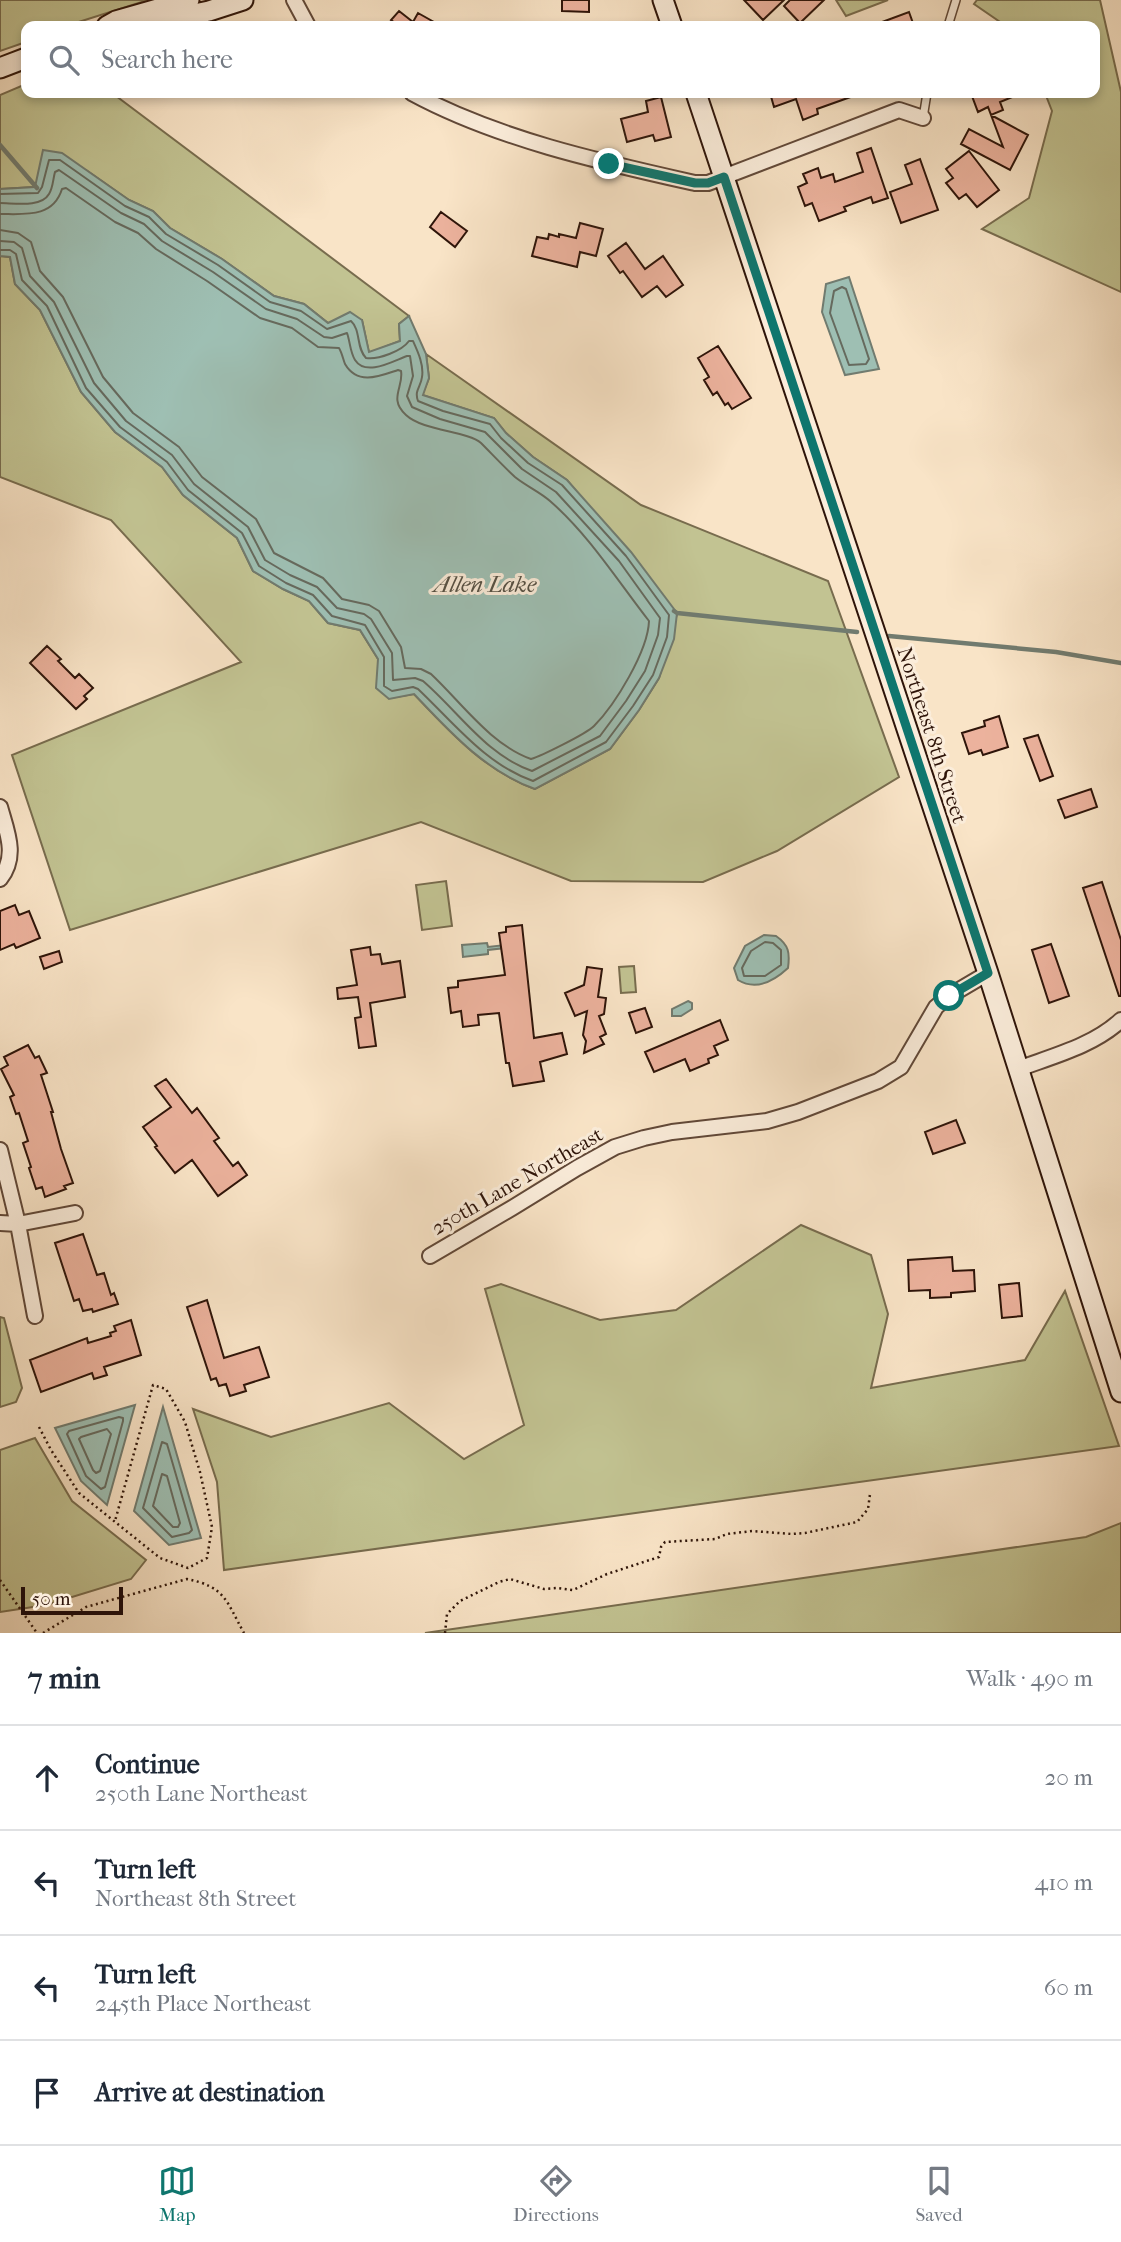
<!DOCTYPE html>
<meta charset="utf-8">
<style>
:root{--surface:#fff;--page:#f6f6f7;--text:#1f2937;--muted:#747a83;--line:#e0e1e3;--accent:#0f766e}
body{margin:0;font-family:"IM FELL French Canon",serif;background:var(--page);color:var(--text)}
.scale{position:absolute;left:21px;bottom:18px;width:102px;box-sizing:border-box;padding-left:7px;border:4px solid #2e1409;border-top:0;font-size:19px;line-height:24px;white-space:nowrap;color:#2e1409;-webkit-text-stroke:5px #fbeddb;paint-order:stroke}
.stop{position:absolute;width:21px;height:21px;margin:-16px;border:5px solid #0f766e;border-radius:50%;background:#fff}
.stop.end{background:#0f766e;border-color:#fff;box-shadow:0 2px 7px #0008}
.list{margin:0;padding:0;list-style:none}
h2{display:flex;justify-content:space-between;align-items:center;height:91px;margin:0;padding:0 28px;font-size:30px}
h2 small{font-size:23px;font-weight:400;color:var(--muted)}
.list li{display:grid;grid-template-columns:46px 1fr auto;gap:21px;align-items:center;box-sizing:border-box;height:105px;padding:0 28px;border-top:2px solid var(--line)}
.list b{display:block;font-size:26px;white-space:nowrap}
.list p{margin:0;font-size:23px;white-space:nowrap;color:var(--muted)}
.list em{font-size:23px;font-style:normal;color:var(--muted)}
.icon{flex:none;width:38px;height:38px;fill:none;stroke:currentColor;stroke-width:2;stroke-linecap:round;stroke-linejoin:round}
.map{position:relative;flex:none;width:1121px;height:1633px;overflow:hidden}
.search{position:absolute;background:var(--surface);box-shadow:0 4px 10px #0003;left:21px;right:21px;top:21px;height:77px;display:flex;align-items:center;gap:18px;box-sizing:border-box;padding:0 24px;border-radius:14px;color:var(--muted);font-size:26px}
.sheet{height:511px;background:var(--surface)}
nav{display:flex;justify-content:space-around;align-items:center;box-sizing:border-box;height:98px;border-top:2px solid var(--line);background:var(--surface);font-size:19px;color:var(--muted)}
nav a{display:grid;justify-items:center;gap:4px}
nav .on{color:var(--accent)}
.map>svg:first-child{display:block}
</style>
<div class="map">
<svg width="1121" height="1633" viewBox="0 0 1121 1633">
<rect width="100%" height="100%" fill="#f9e4c7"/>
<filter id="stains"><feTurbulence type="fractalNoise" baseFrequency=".00286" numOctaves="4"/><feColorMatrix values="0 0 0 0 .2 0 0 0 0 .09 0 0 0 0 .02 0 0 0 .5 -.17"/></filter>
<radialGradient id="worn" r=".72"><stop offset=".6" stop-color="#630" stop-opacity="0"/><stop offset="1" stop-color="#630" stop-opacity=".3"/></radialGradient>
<path fill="#c2c392" stroke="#786c4e" stroke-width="2" d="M0,0H148L66,26H26V42L0,51Z
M836,0H888L846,16Z
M977,0H1100L1121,92V292L982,229L1029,198L1052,111L1045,93H1095V26H1006L974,4Z
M26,84V93H112L409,316L399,324L400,341L369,353L362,320L328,323L304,304L274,296L222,259L170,228L153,211L129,200L86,170L35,187L0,189V95Z
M0,256L10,257L15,284L40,310L81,392L115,432L162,467L183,495L237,538L253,571L283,589L309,601L328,623L360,630L378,659L389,698L414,694C450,732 485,771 535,789L610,749L639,710L659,678L677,614L567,480L533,457L506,433L494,418L422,395L429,378L426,354L641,505L828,581L899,777L777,851L703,882L571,881L421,822L70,930L12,755L241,662L111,520L0,477Z
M446,881L452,926L422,930L416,885Z
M634,966L636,992L621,993L619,967Z
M801,1225L871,1255L888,1314L871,1388L1025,1360L1065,1291L1119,1446L224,1570L217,1482L193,1409L271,1437L389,1403L464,1459L524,1425L485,1289L501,1284L600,1320L676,1310Z
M0,1317L4,1318L22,1388L16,1402L0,1407Z
M35,1438L72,1501L146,1560L131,1579L46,1605L0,1612V1450Z
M1121,1523V1633H425L1086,1537Z"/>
<path fill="#9ebfb3" stroke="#717b6f" stroke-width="2" d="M43,150L62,153L129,200L153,211L170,228L222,259L274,296L304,304L328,323L350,312L362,320L369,352L400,341L399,324L409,316L426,354L429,378L423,395L494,418L506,433L533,457L567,480L631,552L677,613L674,639L659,678L639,710L610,749L535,789C485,771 450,732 414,694L389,699L376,688L378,659L360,630L328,623L309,601L283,589L253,571L237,538L183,495L162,467L115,432L81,392L40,310L15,284L10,257L0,256V189L35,187Z
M849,277L879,369L845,375L822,312L826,284Z
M764,935L776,936C789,945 790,953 788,968C774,981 756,991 738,980L734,968L745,946Z
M487,943L488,947L505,945V948L488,950V954L463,957L462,945Z
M688,1001L692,1003V1009L681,1016H672V1009Z
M135,1405L107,1505L81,1481L55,1428Z
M163,1407L201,1538L169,1545L134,1511Z"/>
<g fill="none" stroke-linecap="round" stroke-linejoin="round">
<path stroke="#666a5e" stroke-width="2" d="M0,194L38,193L42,187L49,160H60L125,206L149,217L166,234L218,265L270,302L301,311L327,329L351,321C361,330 356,348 366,358C378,360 402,351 409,341H413C418,352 424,365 422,377C421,387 414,390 418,401L443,411L490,424L501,438L528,463L562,485L626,556L669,615L667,637L653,675L633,706L606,742L533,781C485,764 454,723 418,689L413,687L392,691L384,686V657L365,625L332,616L313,595L286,583L259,566L242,533L188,490L167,462L120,427L86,388L47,306L22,280L16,254L10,250H0
M0,203C14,203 41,208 49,194C53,188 53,179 55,172L59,170L121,213L144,224L162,241L213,272L266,309L297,319L324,337L332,338L347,333C350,341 350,352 355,360C366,377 393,361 407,356H410L413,376L407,396L412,407L440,419L485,432L522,469L556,492L619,561L660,618L658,635L645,671L626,701L600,736L532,771C486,755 459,712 423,681L415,678L393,680L392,653L371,619L364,614L337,608L317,587L290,575L265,560L248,527L194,484L172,455L126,421L94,383L54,302L30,276L22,248L14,242L0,241
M0,214C25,214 53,218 62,189L66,188L115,222L138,233L156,249L207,281L260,318L292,328L318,347L339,348C342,353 343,359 345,364C358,386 380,376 398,370L401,371C404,387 388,399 406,415C423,431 467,431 481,443C492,454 503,466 515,477C526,486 540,492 550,501C589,535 617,580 649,621C648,651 615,705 594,726C586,734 541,756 531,759C491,745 461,702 431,674L421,669L405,668L401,647L379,611L369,605L342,599L323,578L274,553L256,519L202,477L179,447L133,413L103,377L63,297L40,271L31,242L18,233L0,230
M842,287L846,289L869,359L866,364L849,365L830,313L834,291Z
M765,942L773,943L781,950V965L765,976H744L742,968L751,951Z
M119,1417L123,1418V1421L105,1487L101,1489L86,1476L67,1434L69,1431Z
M107,1429L111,1434L100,1471L96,1473L93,1470L79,1439L81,1437Z
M162,1442L167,1444L192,1530L189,1533L172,1537L143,1508Z
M162,1474L167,1476L180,1523L178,1527H173L153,1506Z"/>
<path stroke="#717b6f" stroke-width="4.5" d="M0,145L37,188
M674,611L677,613L857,632
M889,636L1056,652L1121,663"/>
</g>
<path fill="#ecb29d" stroke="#2e1409" stroke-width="2" d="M562,0H589V12L562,11Z
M744,0H784L763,20Z
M790,0H824L800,23L784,6Z
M399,11L413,22L418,13L441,26H399L391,20Z
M909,12L914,26H874V25Z
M770,93H859V94L817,109L818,114L803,120L796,99L774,107Z
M980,93H1022L1000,102L1003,110L991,115L988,107L978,112L972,96Z
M661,97L671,137L655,141L653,135L627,142L621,119L648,112L646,101Z
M991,115L1028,135L1010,170L961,144L969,129L1003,147Z
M871,148L888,198L873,203L871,197L844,207L846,211L819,221L812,203L805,206L798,187L807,183L803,174L818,168L821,178L833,174L835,182L863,172L857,153Z
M969,151L999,190L977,207L966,194L959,199L946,183L953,178L946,169Z
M920,159L938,210L901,223L890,192L912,184L905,165Z
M441,212L467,231L455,247L430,227Z
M580,223L603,229L596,256L580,252L577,267L532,256L537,237L548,239L549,234L559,237V234L576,238Z
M626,243L645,269L663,256L683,285L666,297L657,286L642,297L623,271L620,273L608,256Z
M718,346L751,398L732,409L728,403L725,405L717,392L713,395L704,380L709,377L698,358Z
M47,646L61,659L58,661L75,678L79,674L93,688L84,696L87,699L76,709L30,663Z
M999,716L1008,747L983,755L981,750L969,754L962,733L985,726L984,721Z
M1038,735L1053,776L1040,781L1024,739Z
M1091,789L1097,807L1065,818L1058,800Z
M1102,882L1121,940V996H1119L1083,888Z
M15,905L19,915L29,911L40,938L16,948L14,944L0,950V911Z
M522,925L534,1038L562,1033L567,1054L540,1062L544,1081L513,1086L509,1063H506L499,1013L478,1015L479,1025L463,1027L461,1011L451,1013L448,988L458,987V981L505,975L499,933L506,932V927Z
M1051,944L1069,996L1049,1003L1032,950Z
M370,947L371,955L380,954L382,964L400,961L405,997L370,1003L376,1046L359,1048L355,1018L361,1017L358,997L338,999L337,988L357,985L351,950Z
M59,951L62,962L44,969L40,957Z
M587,967L602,969L598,997L606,998L604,1014L599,1016L606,1034L600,1037L604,1044L584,1053L586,1041L583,1035L587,1011L575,1016L565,993L584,985Z
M645,1008L652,1027L636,1033L629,1013Z
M720,1020L728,1040L714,1046L718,1055L708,1059L709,1063L690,1071L685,1059L654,1072L645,1052Z
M28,1045L35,1058L39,1056L47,1073L41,1075L53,1112H51L61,1149L73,1183L64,1186L66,1189L45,1197L42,1187L36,1189L29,1168L31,1167L23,1143L28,1141L19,1113L16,1114L10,1097L14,1095L1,1069L8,1065L4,1057Z
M166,1079L192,1113L197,1108L219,1138L214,1141L233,1166L238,1162L247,1175L218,1196L192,1160L175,1173L155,1147L157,1146L143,1127L171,1107L155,1086Z
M956,1120L965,1143L933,1154L925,1132Z
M83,1234L97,1275L104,1273L111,1295L114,1293L118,1304L93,1312L92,1309L83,1311L79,1299L74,1301L55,1243Z
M952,1257L953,1271L974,1270L975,1291L951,1293V1297L930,1298V1290L909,1291L908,1260Z
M1019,1283L1022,1316L1002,1318L999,1285Z
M207,1300L224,1358L259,1347L269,1377L244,1385L246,1391L230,1396L226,1384L219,1386L216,1378L211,1380L187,1307Z
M131,1320L141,1355L104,1367L107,1375L94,1379L92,1373L41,1392L30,1360L87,1338L88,1343L111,1336L110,1333L116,1331L114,1326Z"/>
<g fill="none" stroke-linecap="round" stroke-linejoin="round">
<defs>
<path id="lane" d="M948,26L956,0
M923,118L927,93"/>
<path id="street" d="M294,0L308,26
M412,93C497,139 601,162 695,183H708L899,110L923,118
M0,807C7,832 18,856 0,879
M1018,1069C1053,1056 1093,1046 1121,1020
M0,1150L18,1224L35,1316
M0,1223L18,1224L75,1213
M430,1256L512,1208L577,1168L615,1147L644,1138L672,1132L767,1121L798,1112L878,1081L901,1067L936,1007L949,996L988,973"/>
<path id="secondary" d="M663,0L672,26
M107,26L116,21L189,0
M138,26L209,11L243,0
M0,68L26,58
M696,93L988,973L1121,1392"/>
</defs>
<use href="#lane" stroke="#614838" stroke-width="10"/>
<use href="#street" stroke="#614838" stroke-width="18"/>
<use href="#secondary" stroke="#2e1409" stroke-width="23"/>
<path stroke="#2e1409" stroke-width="2.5" stroke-dasharray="2 3.5" stroke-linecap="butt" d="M39,1427L51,1450L79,1493L160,1558L188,1568L207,1558L212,1527L200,1472L185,1422L166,1389L153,1385L115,1521
M0,1580L37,1633
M43,1633L86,1607L187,1579C226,1587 226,1601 244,1633
M445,1633L447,1614L460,1601L499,1582L510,1579L544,1589L557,1588L573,1590L607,1574L659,1557L661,1547L665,1542L715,1539L727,1534L752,1531L792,1534L805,1533L857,1522L868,1509L870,1494"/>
<use href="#lane" stroke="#fbeddb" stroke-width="7"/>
<use href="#street" stroke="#fbeddb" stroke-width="14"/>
<use href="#secondary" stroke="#fbeddb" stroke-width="19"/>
</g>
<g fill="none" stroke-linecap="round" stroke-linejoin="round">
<path stroke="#0f766e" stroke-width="9" d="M609,164L695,183H708L724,177L988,973L949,996"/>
</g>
<g text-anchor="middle" stroke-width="6" stroke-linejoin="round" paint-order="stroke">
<g font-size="21" fill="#2e1409" stroke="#fbeddb">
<text transform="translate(932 735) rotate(72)" y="7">Northeast 8th Street</text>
<text transform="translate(517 1181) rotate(-30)" y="7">250th Lane Northeast</text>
</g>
<g font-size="23" font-style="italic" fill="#555044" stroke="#fbeddb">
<text x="485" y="592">Allen Lake</text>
</g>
</g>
<rect width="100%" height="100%" filter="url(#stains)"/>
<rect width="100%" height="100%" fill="url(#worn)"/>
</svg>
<div class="scale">50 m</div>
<div class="stop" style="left:949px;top:996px"></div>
<div class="stop end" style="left:609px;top:164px"></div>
<div class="search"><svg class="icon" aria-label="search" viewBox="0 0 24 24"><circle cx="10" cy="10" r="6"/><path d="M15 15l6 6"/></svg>Search here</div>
</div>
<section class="sheet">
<h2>7 min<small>Walk · 490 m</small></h2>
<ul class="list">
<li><svg class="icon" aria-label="ahead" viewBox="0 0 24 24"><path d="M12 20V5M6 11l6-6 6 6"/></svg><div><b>Continue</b><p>250th Lane Northeast</p></div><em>20 m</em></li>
<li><svg class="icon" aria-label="left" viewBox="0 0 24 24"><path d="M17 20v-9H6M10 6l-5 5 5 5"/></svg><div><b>Turn left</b><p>Northeast 8th Street</p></div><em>410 m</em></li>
<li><svg class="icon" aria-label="left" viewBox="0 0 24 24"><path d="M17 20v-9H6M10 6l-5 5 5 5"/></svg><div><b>Turn left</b><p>245th Place Northeast</p></div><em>60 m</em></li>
<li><svg class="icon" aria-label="arrive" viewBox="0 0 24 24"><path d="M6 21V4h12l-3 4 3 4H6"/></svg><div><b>Arrive at destination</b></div></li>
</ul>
</section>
<nav>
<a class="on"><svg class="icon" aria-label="map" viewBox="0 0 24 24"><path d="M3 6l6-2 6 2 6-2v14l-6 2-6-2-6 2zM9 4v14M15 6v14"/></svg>Map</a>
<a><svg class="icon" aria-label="directions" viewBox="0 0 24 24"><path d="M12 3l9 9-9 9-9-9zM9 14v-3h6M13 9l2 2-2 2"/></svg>Directions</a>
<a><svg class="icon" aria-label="saved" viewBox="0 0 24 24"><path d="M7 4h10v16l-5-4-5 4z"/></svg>Saved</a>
</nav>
